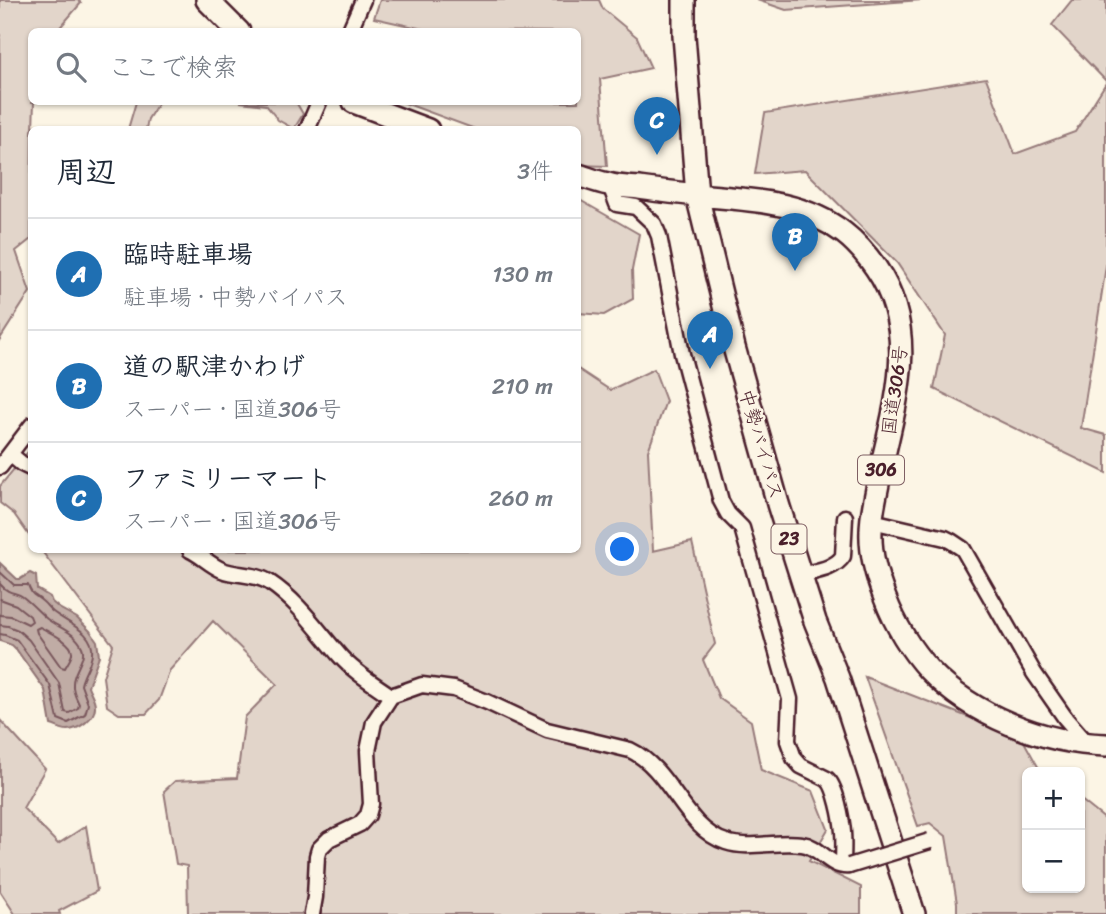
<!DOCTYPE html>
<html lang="ja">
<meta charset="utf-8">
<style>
:root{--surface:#fff;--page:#f6f6f7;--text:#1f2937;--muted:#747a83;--line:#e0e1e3;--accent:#1f6fb2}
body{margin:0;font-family:Sriracha,"Klee One",sans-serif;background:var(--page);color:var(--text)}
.controls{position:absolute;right:21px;bottom:21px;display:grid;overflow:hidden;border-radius:10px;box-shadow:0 2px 5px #0004}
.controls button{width:63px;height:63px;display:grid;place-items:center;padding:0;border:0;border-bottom:2px solid var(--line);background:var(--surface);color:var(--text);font:35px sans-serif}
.you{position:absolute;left:623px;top:550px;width:24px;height:24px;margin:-18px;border:5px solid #fff;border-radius:50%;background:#1a73e8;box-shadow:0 0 0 10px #1a73e833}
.badge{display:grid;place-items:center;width:46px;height:46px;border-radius:50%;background:var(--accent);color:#fff;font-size:23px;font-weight:700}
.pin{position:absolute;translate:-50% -58px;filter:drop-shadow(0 2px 4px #0008)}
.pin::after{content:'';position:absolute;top:37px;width:24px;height:21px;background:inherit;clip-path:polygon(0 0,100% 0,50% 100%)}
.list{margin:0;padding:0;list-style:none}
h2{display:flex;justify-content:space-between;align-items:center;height:91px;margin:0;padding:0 28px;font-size:30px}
h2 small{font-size:23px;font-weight:400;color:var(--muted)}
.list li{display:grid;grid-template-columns:46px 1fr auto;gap:21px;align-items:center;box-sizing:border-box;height:112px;padding:0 28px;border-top:2px solid var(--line)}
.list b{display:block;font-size:26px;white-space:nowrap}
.list p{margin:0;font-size:23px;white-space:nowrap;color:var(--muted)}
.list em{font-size:23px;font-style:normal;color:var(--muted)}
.icon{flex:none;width:38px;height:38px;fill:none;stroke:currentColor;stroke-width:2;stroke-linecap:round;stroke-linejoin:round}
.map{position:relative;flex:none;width:1106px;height:914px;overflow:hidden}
.search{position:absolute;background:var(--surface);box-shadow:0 2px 5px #0004;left:28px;top:28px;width:553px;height:77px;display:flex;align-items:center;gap:18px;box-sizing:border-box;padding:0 24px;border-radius:10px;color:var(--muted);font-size:26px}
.panel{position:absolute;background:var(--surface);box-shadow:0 2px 5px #0004;left:28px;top:126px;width:553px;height:427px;border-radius:10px}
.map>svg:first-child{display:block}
</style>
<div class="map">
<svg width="1106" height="914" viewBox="0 0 1106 914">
<rect width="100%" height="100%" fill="#fcf5e5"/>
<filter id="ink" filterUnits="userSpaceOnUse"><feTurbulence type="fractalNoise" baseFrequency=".0143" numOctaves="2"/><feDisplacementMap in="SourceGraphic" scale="14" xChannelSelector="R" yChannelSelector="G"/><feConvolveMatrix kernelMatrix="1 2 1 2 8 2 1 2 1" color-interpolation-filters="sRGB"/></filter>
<g filter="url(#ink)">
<path fill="#e2d5ca" stroke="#967a7a" stroke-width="2" d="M0,0H78L81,3L57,31L32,32V102H34L33,129L32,130L31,239L16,251L30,292L0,339Z
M380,0H599L603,9L637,37L651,68L600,79L607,166L578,165V130L475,129L402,102H578V32L432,31L374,18Z
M757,0H922L786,10Z
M1072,0H1106V81L1052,25Z
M986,78L1015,154L1075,132L1106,83V266L1081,428L1106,435V473L934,389L945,335L897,263L805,170L755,174L765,113Z
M136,102H159L148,119L146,129H128Z
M240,102H296L303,114L294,129L278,120L266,105Z
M578,199L639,234L632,270L633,299L604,315L578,313Z
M578,369L610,390L654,369L666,401L648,451L653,551L692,542L715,644L703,660L719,698L751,721L761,770L813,791L828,829L809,861L861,887V914H188L187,866L176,864L164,791L175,781L237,778L245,717L277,684L213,621L170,670L159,700L146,714H119L107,706L103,677L113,645L41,550H578Z
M31,448V538L14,514L0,503V486Z
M865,677L1022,738L1041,772H1027V888H1080V799L1106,820V914H957V903L946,836L930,823L918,826Z
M0,720L45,769L23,808L58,844L86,826L97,891L59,911L60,914H15L0,891Z"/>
<path fill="#c0aca5" stroke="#917474" stroke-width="2" d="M0,563L17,579H20L30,573L36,576L37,589L50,597L52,602L59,608L77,618L90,631L97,641L99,656L88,686C90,692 96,700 95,707C95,718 79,730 67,730C62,730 56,726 51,725L45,690L16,649L12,645L0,641Z"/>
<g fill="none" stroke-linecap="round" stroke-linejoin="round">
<path stroke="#79575c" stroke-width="2" d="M0,572L14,585H28C32,596 34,594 42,601C46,604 49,609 53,612C67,623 95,632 92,654C91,665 83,674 81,685L88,704L85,714L68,723L58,719L50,685L17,640L5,635L0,634
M0,584C10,596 16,591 23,597C32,604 39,612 47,619C59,628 75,632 82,647C87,658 73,671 73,683C72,691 76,698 79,704L78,708L69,713L65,712L59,683L29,640L18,630L8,626L0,625
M0,599L16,605L30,616L32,621L28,624L11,616L0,615
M40,627C48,632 71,641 72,652C73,656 67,664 65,668L61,667L37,633L36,629Z"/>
<defs>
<path id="minor" d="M349,32L363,0
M307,130L319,102
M610,185L617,204L636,207L654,224L659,236L682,354L721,501L728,514L742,528L790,699L788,741L794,758L801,766L827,779C836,786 842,820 843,832C844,844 843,855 843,866
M10,454L22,464L32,469
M0,467L32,425
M872,521L945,538L951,541L963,549L1034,673L1066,719L1087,743
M190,550C201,555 210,565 222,570C237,576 254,573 269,582C298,601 318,631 340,656C354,672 374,684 391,696
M801,575C815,571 835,569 843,556L845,517
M312,914L315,897L317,856L319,849L329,839L360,824L368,815L371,804L368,751L374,722L391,696L422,685L454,689L487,702L547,730L630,750C672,770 683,828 726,842C750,850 777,840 802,844C820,846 829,868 849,866"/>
<path id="highway" d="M207,0L239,32
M684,0V36L697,195L734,347L778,504L815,621L838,678L914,914
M354,102L428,130
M578,175C588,178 598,182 608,184C618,187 629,187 639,188C659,191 678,193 697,195C749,200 801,200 844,233C857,243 867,255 876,268C920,332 895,404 880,473C877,492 871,512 871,531C870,553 877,578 885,598C895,624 910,649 929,670C973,716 1043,743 1106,745"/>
</defs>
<use href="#minor" stroke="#4a1f2b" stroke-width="19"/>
<use href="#highway" stroke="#4a1f2b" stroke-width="26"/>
<use href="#minor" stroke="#fcf5e5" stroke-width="14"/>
<use href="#highway" stroke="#fcf5e5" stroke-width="21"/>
<defs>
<path id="minor-bridge" d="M849,866L930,841"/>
</defs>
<use href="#minor-bridge" stroke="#4a1f2b" stroke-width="19" stroke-linecap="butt"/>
<use href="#minor-bridge" stroke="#fcf5e5" stroke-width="14"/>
</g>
</g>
<g text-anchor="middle" stroke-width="5" stroke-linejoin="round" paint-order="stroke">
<g fill="#fcf5e5" stroke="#7f5f63" stroke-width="2">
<rect x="858" y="455.5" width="46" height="29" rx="5"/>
<rect x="771.5" y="524.5" width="35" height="29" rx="5"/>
</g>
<g font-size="18" font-weight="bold" fill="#4a1f2b">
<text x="881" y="476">306</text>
<text x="789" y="545">23</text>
</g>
<g font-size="19" fill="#4a1f2b" stroke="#fcf5e5">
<text transform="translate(894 390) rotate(-82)" y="7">国道306号</text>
<text transform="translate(762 444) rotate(74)" y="7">中勢バイパス</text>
</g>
</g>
</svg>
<div class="controls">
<button>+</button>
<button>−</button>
</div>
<div class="you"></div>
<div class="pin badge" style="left:710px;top:369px">A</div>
<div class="pin badge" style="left:795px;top:271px">B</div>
<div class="pin badge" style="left:657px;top:155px">C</div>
<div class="search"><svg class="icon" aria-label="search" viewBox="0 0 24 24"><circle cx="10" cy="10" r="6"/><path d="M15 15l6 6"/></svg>ここで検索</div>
<section class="panel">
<h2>周辺<small>3件</small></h2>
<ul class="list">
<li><span class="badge">A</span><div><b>臨時駐車場</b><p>駐車場 · 中勢バイパス</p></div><em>130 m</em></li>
<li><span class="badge">B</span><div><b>道の駅津かわげ</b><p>スーパー · 国道306号</p></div><em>210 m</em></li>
<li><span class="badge">C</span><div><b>ファミリーマート</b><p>スーパー · 国道306号</p></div><em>260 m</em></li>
</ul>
</section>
</div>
